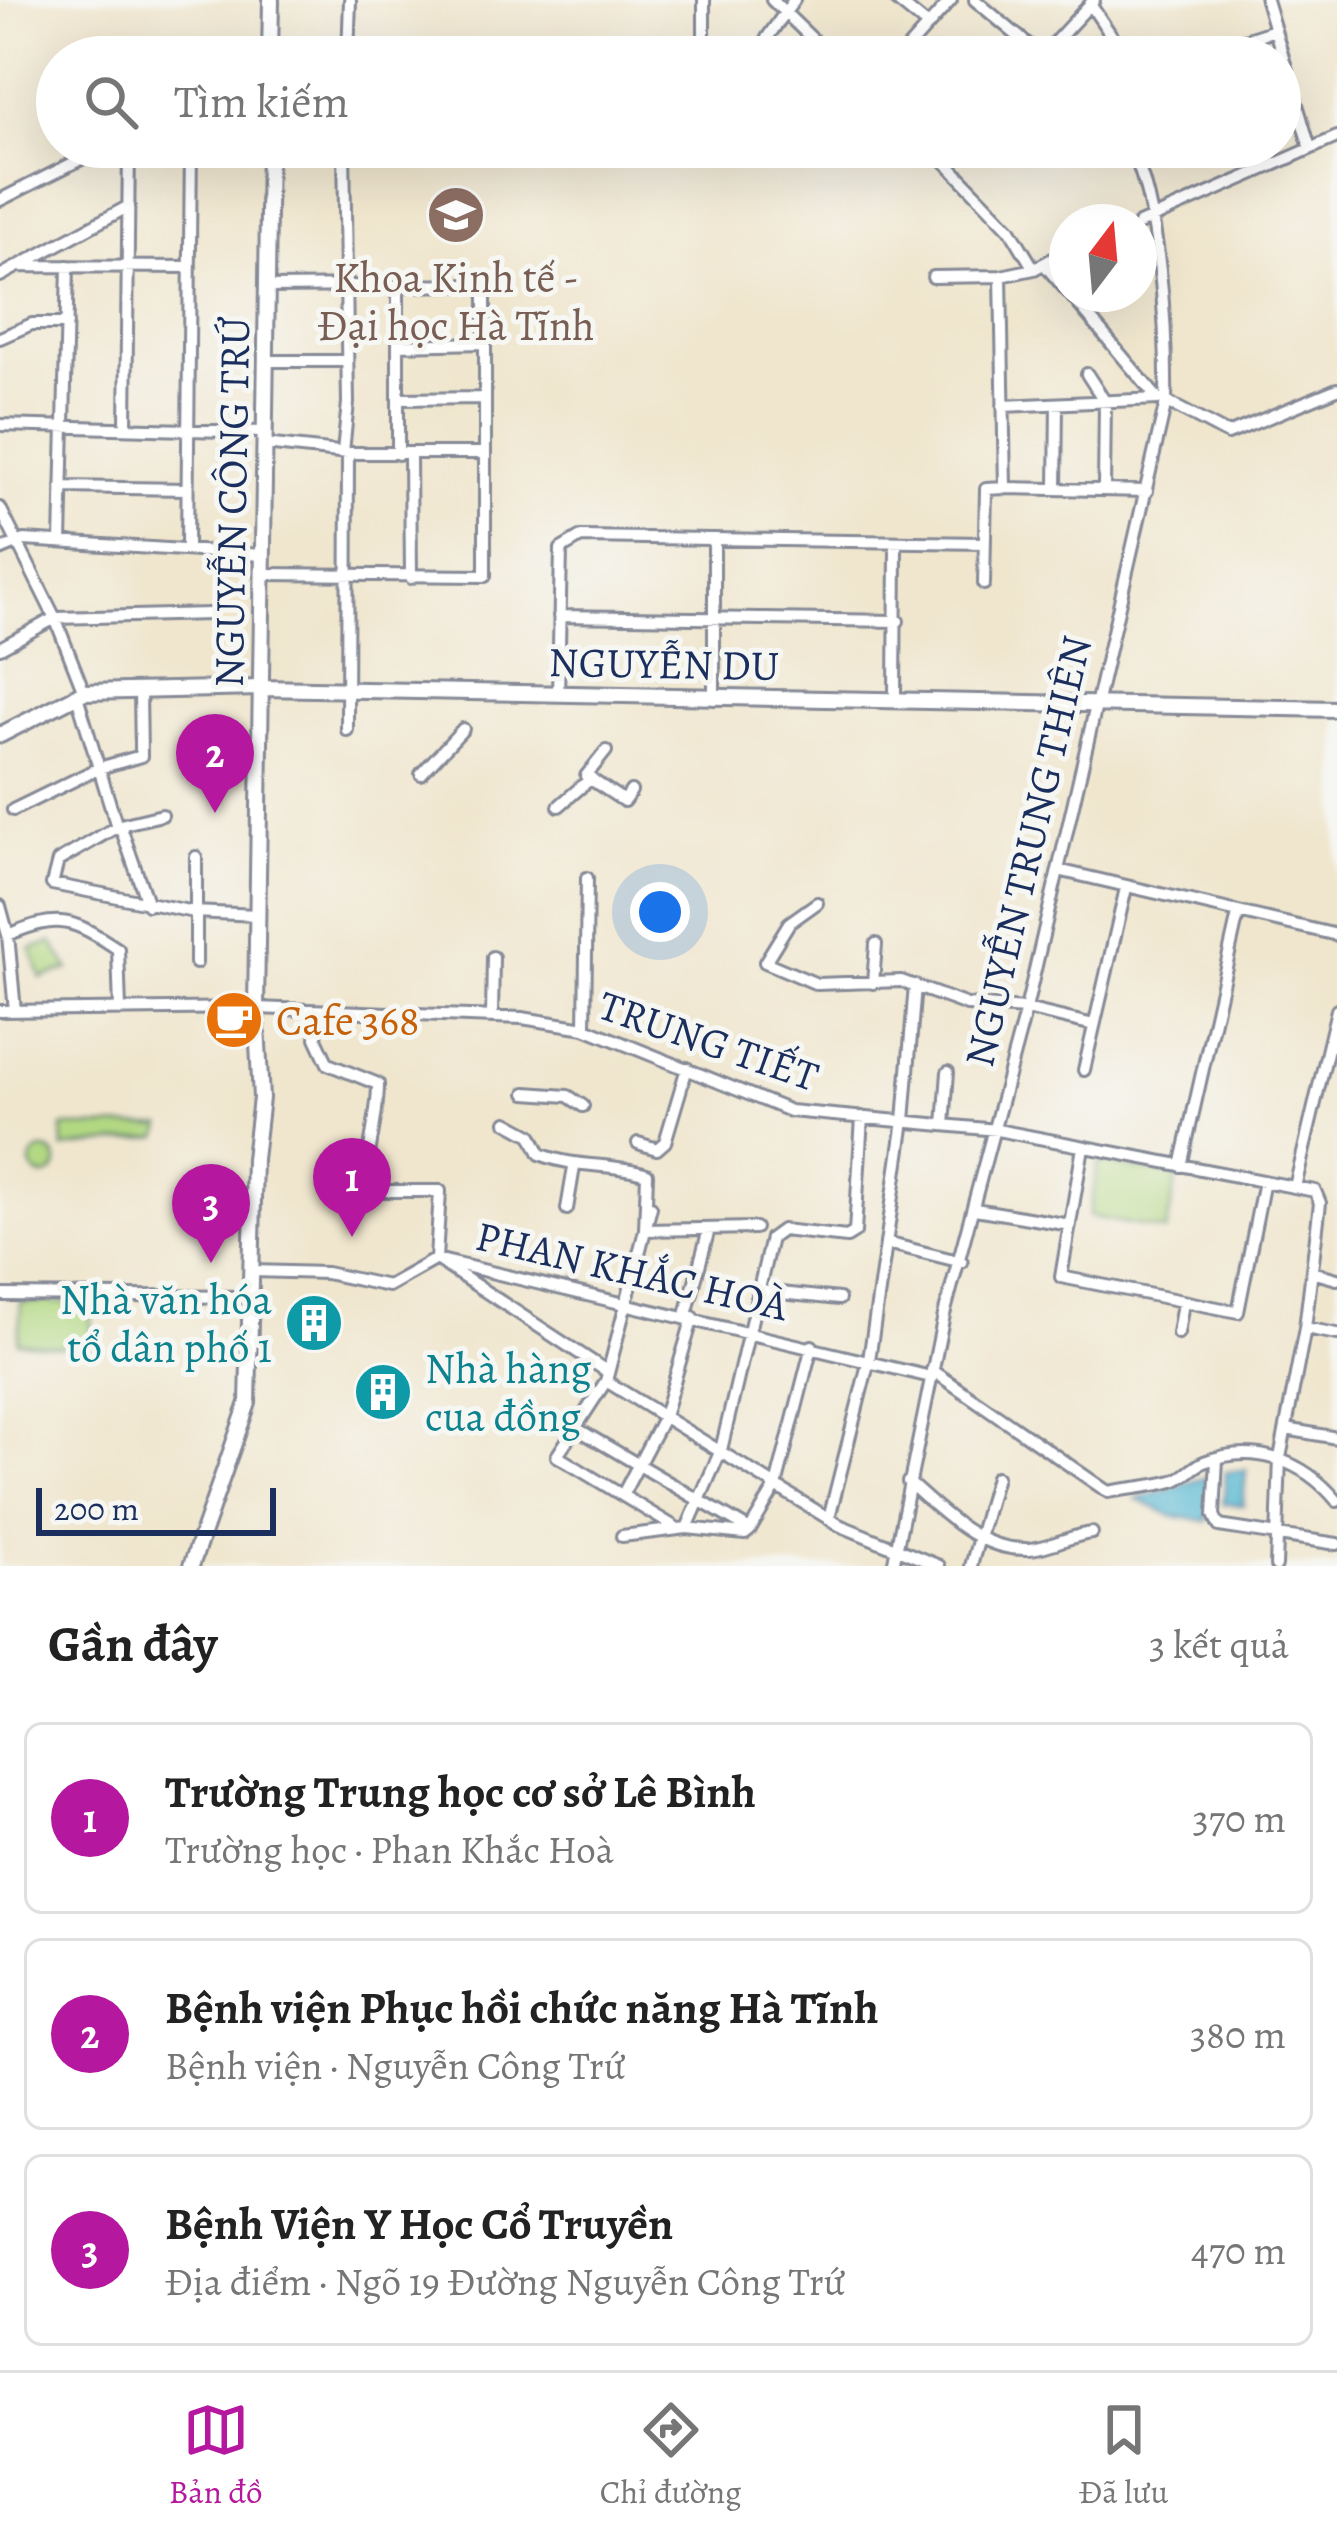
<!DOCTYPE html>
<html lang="vi">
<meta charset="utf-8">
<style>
:root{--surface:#fff;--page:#f6f6f6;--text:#222;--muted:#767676;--line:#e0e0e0;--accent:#b5179e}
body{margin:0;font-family:Alegreya,serif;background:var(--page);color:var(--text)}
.compass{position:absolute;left:1049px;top:204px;width:108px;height:108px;border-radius:50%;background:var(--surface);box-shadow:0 12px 48px #0002;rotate:16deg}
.scale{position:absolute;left:36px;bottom:30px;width:240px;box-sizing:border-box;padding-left:12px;border:6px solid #1b2f5e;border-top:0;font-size:33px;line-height:42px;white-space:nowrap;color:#1b2f5e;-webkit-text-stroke:9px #f6f6f2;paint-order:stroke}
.you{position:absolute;left:660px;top:912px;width:42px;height:42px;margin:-30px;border:9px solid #fff;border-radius:50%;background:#1a73e8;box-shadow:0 0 0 18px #1a73e833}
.badge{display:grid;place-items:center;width:78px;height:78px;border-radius:50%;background:var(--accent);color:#fff;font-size:39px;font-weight:700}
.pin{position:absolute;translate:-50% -99px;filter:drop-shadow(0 3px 6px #0008)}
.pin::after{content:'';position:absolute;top:63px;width:42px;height:36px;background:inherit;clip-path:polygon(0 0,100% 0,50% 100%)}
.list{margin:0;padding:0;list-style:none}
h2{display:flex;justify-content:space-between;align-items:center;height:156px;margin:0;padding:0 48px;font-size:51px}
h2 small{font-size:39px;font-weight:400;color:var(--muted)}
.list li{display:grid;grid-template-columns:78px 1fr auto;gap:36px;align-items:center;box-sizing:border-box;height:192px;margin:0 24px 24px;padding:0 24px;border:3px solid var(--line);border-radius:18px}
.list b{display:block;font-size:45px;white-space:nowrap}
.list p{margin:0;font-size:39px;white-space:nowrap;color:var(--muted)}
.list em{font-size:39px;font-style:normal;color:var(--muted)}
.icon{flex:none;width:66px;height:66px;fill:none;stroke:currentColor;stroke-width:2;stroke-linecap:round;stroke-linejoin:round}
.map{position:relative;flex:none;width:1337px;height:1566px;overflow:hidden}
.search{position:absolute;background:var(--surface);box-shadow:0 12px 48px #0002;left:36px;right:36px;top:36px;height:132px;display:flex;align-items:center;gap:30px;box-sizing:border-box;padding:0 42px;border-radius:66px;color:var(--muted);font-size:45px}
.sheet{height:804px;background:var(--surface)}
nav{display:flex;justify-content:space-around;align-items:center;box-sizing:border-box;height:168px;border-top:3px solid var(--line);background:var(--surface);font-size:33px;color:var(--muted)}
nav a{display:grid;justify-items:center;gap:6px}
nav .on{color:var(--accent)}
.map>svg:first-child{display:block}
</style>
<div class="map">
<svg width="1337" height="1566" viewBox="0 0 1337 1566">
<rect width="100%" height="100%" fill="#f6f6f2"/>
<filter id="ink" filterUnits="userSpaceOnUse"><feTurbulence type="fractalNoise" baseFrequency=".00833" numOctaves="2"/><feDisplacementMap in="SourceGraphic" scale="24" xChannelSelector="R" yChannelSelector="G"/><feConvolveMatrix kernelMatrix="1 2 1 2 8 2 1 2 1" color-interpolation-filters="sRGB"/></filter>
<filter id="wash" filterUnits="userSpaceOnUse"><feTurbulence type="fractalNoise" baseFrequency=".004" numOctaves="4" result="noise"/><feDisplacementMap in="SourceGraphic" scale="48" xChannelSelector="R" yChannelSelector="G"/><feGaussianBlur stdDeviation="2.7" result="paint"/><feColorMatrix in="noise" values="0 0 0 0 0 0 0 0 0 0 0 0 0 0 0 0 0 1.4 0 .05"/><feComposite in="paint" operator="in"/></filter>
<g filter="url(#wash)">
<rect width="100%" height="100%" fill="#f0e6ce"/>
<path fill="#b2d882" stroke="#668470" stroke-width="3" d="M52,942L69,969L41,978L31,949Z
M162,1126L159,1137L63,1148L62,1127Z
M31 1163a13 13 0 1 1 26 0a13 13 0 1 1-26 0Z
M1099,1162L1177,1176L1166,1231L1089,1216Z
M21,1302L91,1303V1350L18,1342Z"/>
<path fill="#54b7d2" stroke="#387398" stroke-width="3" d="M1246,1470L1243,1505L1223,1504L1226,1472Z
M1214,1475L1207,1521L1172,1516L1137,1499Z"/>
</g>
<g filter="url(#ink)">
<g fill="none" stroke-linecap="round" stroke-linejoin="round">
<defs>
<path id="minor" d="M704,0V57
M772,0L831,57
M896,0L928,26
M975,0L1043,57
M1266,0L1310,148
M1090,4L1126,57
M1042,56L1094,0
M348,57L350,0
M763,57L767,38L794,0
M900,57L951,0
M1191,57L1275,30
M931,147L1010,229L1034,269L1067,251
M0,200L105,147
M1139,224L1337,137
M1044,264L1067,291
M18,266L190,267
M0,276L129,206
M1001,276L1005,488L1147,491
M933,277L1001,276L1034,269
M398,288V454
M0,338L32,324H67
M398,345L484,343
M265,361H347
M1087,374L1105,402L1104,488
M398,399L484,398
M1165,401L1228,434L1337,389
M1003,406L1158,399L1070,294
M0,425L264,432
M126,427L129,147
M264,444L348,453H484
M343,452L348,403L344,147
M410,454L411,578
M62,487L187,489
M1056,488L1057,404
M0,508L55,618L84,692
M61,542L68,266
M187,546L191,147
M0,550L24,540L263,555
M262,574L485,576V285L267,287
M984,584L986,489L1005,488
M559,616L898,621
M0,648L55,618L210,614
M558,695L561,549L581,537L984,543
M77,696L117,827
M895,697L896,546
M714,699V539
M347,730L348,453
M606,751L586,776L624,801L631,791
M421,774L463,729
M559,806L589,780
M13,810L99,768L141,756L140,691
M162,815L120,825L58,861L52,884L194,912L257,915
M120,825L148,905
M196,857V963
M1058,870L1337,935
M817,903L789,923L765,962L817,984L901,981L967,1005L1026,1009L1094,1025
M0,906L8,935
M873,983L876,944
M0,1011L256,1008L522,1018L585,1028L790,1111L997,1130L1315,1191L1320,1203L1305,1328L1280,1458L1276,1566
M15,1011L8,935C59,913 73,919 118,949L120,1010
M319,1011L316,1038L328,1064L378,1084C378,1121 365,1154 367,1191H440L436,1259L608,1372
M492,1016L493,957
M585,1028L587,878
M1084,1070L1126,888
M526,1093L568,1096L583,1106
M507,1122L531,1135L540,1154C576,1169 610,1162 647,1174L645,1230L755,1228
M944,1125L948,1072
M638,1143L657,1149L665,1142L687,1068
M1083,1147L1061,1277L1238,1312L1264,1181
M1181,1166L1238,914
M1295,1187L1337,1010
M651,1207L606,1381L557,1456L678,1529
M567,1209L574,1167
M975,1209L1070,1225
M886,1243L962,1262
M252,1271L326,1273L388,1286L436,1259L931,1377
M1312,1272L1337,1279
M761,1291L839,1299
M0,1295L252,1297
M686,1315L709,1229
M1305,1328L1337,1334
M1178,1333L1183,1303
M932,1370L1108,1492C1129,1488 1152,1487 1173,1481C1185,1478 1192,1467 1204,1462C1255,1442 1304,1461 1337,1501
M606,1381L839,1525L939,1566
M574,1427L750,1530
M1286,1429L1337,1438
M1217,1459L1214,1515L1219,1526L1337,1544
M908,1482C944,1513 979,1551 1028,1549C1046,1549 1071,1535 1092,1533
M623,1494L664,1416L693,1317
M829,1518L869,1360L904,1121L915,985
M687,1528L721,1450L771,1238L782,1230L847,1237L855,1232L862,1117
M622,1536L687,1528L745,1534L750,1530L776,1486L812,1346
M893,1566L944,1315L1026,1009L1166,402C1167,335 1161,205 1130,147
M971,1566L996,1477"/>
<path id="major" d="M270,57L271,0
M0,735L84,692L261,688L1337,709
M191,1566L248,1403L254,1159L261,1098L256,1008L269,147"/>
</defs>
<use href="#minor" stroke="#868a96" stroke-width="16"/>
<use href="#major" stroke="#868a96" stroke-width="20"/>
<use href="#minor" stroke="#fff" stroke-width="10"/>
<use href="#major" stroke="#fff" stroke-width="14"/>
</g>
</g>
<defs>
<symbol id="university-disc" viewBox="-11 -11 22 22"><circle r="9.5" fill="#8d6e63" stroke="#f6f6f2"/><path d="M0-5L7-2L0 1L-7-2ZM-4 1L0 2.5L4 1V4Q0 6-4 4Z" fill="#fff"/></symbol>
<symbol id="cafe-disc" viewBox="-11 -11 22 22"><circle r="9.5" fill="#e8710a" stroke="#f6f6f2"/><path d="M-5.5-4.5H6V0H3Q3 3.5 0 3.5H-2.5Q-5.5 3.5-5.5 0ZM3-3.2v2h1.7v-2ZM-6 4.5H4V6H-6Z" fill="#fff"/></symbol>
<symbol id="building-disc" viewBox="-11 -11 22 22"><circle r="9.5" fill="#0f9aa8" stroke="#f6f6f2"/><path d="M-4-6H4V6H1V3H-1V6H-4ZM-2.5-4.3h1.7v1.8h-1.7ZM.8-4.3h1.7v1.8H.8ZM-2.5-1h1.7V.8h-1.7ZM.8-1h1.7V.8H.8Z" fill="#fff"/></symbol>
</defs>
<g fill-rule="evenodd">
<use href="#university-disc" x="423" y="182" width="66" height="66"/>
<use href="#cafe-disc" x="201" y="987" width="66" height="66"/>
<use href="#building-disc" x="281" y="1290" width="66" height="66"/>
<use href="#building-disc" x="350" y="1359" width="66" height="66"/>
</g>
<g text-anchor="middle" stroke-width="10" stroke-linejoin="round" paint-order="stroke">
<g font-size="42" fill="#785e54" stroke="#f6f6f2">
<text x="456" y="292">Khoa Kinh tế -<tspan x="456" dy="48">Đại học Hà Tĩnh</tspan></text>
</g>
<g font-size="42" fill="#1b2f5e" stroke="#f6f6f2">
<text transform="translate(231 502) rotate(-89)" y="15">NGUYỄN CÔNG TRỨ</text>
<text transform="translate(664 663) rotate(1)" y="15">NGUYỄN DU</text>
<text transform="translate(1027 851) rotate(-77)" y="15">NGUYỄN TRUNG THIÊN</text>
<text transform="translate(709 1040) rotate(19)" y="15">TRUNG TIẾT</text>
<text transform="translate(632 1270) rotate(13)" y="15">PHAN KHẮC HOÀ</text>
</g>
<g font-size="42" fill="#c56008" stroke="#f6f6f2" text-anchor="start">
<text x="276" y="1035">Cafe 368</text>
</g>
<g font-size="42" fill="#0d838f" stroke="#f6f6f2" text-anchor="end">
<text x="272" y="1314">Nhà văn hóa<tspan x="272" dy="48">tổ dân phố 1</tspan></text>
<text x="425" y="1383" text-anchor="start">Nhà hàng<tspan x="425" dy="48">cua đồng</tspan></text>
</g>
</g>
</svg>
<svg class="compass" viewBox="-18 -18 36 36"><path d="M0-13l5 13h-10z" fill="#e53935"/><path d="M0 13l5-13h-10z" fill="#767676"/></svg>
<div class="scale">200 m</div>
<div class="you"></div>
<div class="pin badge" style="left:352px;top:1237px">1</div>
<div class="pin badge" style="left:215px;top:813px">2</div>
<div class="pin badge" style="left:211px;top:1263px">3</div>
<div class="search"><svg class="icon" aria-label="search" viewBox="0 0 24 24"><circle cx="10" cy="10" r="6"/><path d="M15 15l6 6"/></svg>Tìm kiếm</div>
</div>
<section class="sheet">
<h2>Gần đây<small>3 kết quả</small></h2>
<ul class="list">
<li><span class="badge">1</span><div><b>Trường Trung học cơ sở Lê Bình</b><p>Trường học · Phan Khắc Hoà</p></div><em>370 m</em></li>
<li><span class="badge">2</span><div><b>Bệnh viện Phục hồi chức năng Hà Tĩnh</b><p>Bệnh viện · Nguyễn Công Trứ</p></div><em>380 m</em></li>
<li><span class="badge">3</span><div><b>Bệnh Viện Y Học Cổ Truyền</b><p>Địa điểm · Ngõ 19 Đường Nguyễn Công Trứ</p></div><em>470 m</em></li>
</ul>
</section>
<nav>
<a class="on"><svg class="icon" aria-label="map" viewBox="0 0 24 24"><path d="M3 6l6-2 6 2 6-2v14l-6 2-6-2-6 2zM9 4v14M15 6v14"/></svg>Bản đồ</a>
<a><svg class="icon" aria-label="directions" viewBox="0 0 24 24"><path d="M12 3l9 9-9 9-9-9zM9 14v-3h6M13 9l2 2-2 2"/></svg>Chỉ đường</a>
<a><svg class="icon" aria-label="saved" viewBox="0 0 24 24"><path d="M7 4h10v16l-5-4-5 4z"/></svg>Đã lưu</a>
</nav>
